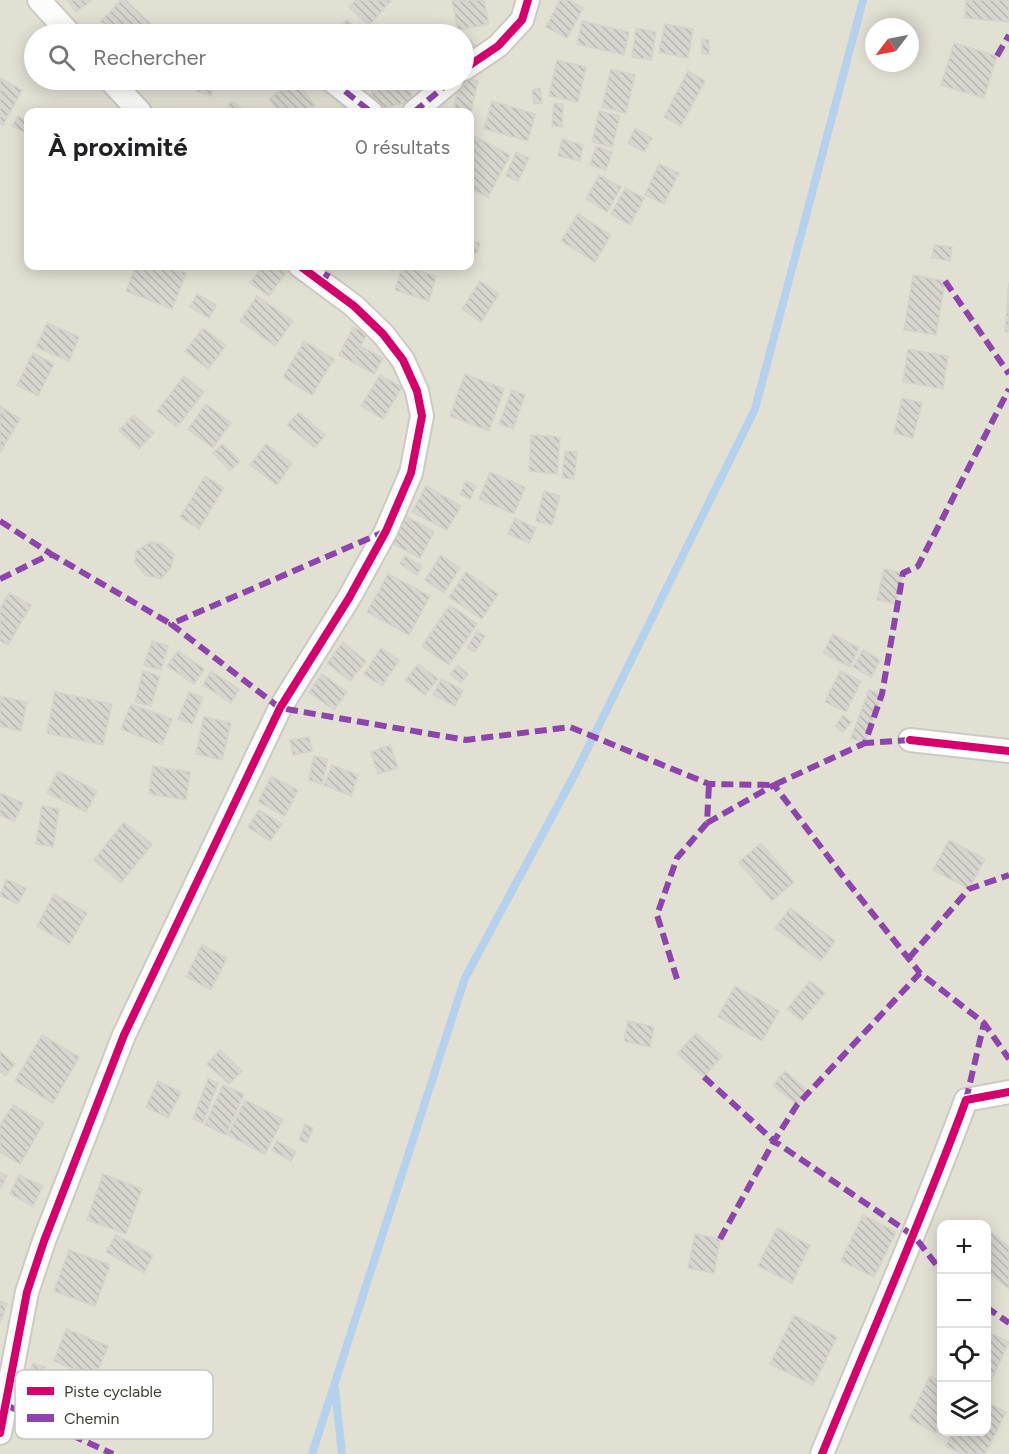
<!DOCTYPE html>
<html lang="fr">
<meta charset="utf-8">
<style>
:root{--surface:#fff;--page:#f6f6f6;--text:#202124;--muted:#757577;--line:#e0e0e0}
body{margin:0;font-family:Figtree,sans-serif;background:var(--page);color:var(--text)}
.controls{position:absolute;right:18px;bottom:18px;display:grid;overflow:hidden;border-radius:12px;box-shadow:0 3px 15px #0003}
.controls button{width:54px;height:54px;display:grid;place-items:center;padding:0;border:0;border-bottom:2px solid var(--line);background:var(--surface);color:var(--text);font:30px sans-serif}
.compass{position:absolute;left:865px;top:18px;width:54px;height:54px;border-radius:50%;background:var(--surface);box-shadow:0 3px 15px #0003;rotate:238deg}
.list{margin:0;padding:0;list-style:none}
h2{display:flex;justify-content:space-between;align-items:center;height:78px;margin:0;padding:0 24px;font-size:26px}
h2 small{font-size:20px;font-weight:400;color:var(--muted)}
.icon{flex:none;width:33px;height:33px;fill:none;stroke:currentColor;stroke-width:2;stroke-linecap:round;stroke-linejoin:round}
.map{position:relative;flex:none;width:1009px;height:1454px;overflow:hidden}
.search{position:absolute;background:var(--surface);box-shadow:0 3px 15px #0003;left:24px;top:24px;width:450px;height:66px;display:flex;align-items:center;gap:15px;box-sizing:border-box;padding:0 21px;border-radius:33px;color:var(--muted);font-size:22px}
.panel{position:absolute;background:var(--surface);box-shadow:0 3px 15px #0003;left:24px;top:108px;width:450px;height:162px;border-radius:12px}
.map>svg:first-child{display:block}
</style>
<div class="map">
<svg width="1009" height="1454" viewBox="0 0 1009 1454">
<defs>
<pattern id="building-back-hatch" width="6" height="6" patternUnits="userSpaceOnUse" patternTransform="scale(1.5)"><rect width="6" height="6" fill="#d7d5ce"/><path d="M-1 5l2 2M0 0l6 6M5-1l2 2" fill="none" stroke="#bab8b1"/></pattern>
</defs>
<rect width="100%" height="100%" fill="#eeece6"/>
<path fill="#e2dfd3" fill-rule="evenodd" d="M0,0H1009V1454H0ZM874,27H910V63H874ZM34,34H464V80H34ZM28,112H470V266H28ZM942,1224H986V1432H942Z"/>
<g fill="none" stroke-linecap="round" stroke-linejoin="round">
<path stroke="#b5d1ed" stroke-width="8" d="M335,1389L342,1454
M312,1454L465,978L576,772L755,409L863,0"/>
</g>
<path fill="url(#building-back-hatch)" stroke="#d6d3cc" stroke-width="1.5" d="M67,0H90L91,1L76,12Z
M121,0H126L155,28L148,34H114L101,21Z
M356,0H392L369,25L349,7Z
M484,0L489,24L458,30L452,1Z
M560,0H569L583,8L567,38L546,27Z
M966,0H1009V22L965,18Z
M347,20L362,34H344L338,29Z
M582,21L629,32L624,55L577,44Z
M326,24L337,34H316Z
M665,24L693,29L688,58L659,52Z
M636,28L656,32L651,60L632,57Z
M465,36L477,47L464,62V38Z
M702,39L709,40V54H702Z
M954,43L997,56L984,98L941,85Z
M557,60L586,67L578,102L549,96Z
M611,69L635,75L626,113L602,107Z
M688,71L705,81L681,126L664,117Z
M0,78L22,90L3,125L0,124Z
M464,78L478,81L471,112L454,108L460,80Z
M200,80H216L211,96L196,91Z
M295,80L315,105L305,112H280L269,99Z
M403,80H407L413,101L376,110L370,87Z
M540,88L542,103L534,104L532,90Z
M232,101L247,112H222Z
M492,101L535,114L528,141L484,129Z
M554,103L563,104L562,127L552,126Z
M599,111L620,116L612,147L592,142Z
M18,116L28,122L24,132L12,126Z
M635,128L652,138L644,152L628,143Z
M470,134L510,155L488,197L470,188Z
M562,139L583,145L580,161L558,156Z
M596,146L612,152L606,170L590,165Z
M516,152L529,158L518,181L506,176Z
M659,164L679,173L664,204L645,195Z
M599,175L621,187L607,212L586,199Z
M625,188L644,198L630,225L611,214Z
M578,214L611,235L595,262L561,241Z
M470,241L480,243L477,253L470,251Z
M934,245L952,247L950,261L932,258Z
M136,266H168L186,273L172,309L126,291Z
M262,266H282L288,270L269,296L250,283Z
M380,266H395L393,271Z
M402,266L436,276L429,301L395,290Z
M913,275L945,281L936,335L904,330Z
M480,281L499,294L481,322L462,309Z
M1009,282V332H1005Z
M197,294L216,305L209,318L190,307Z
M257,296L293,321L275,346L240,321Z
M47,323L79,337L69,361L36,347Z
M353,327L367,334L352,362L339,355Z
M203,328L226,346L208,369L185,351Z
M304,341L334,359L312,395L283,377Z
M360,346L383,358L374,374L352,362Z
M908,349L948,356L943,389L903,382Z
M33,353L54,364L38,396L17,385Z
M465,374L504,389L489,431L450,416Z
M380,375L402,387L383,419L361,406Z
M184,376L204,392L177,427L157,411Z
M512,390L525,395L513,429L499,424Z
M902,398L922,403L913,438L894,433Z
M206,404L231,423L213,448L188,429Z
M0,406L20,419L0,453Z
M299,412L325,435L315,448L287,425Z
M134,415L154,433L139,449L119,430Z
M531,435L560,437L557,474L529,471Z
M222,444L240,461L230,471L213,453Z
M266,444L292,463L277,485L250,465Z
M565,451L577,452L574,479L562,478Z
M490,472L525,487L514,514L479,499Z
M205,476L224,488L199,529L180,517Z
M466,481L476,486L470,499L460,494Z
M426,486L461,506L447,530L412,512Z
M544,491L560,496L552,525L536,521Z
M406,516L434,532L420,558L391,543Z
M515,518L536,528L529,543L508,534Z
M150,542L162,544L174,554L171,568L161,579L145,575L135,563L136,551Z
M441,555L460,568L444,593L425,580Z
M405,556L422,566L417,575L400,564Z
M884,569L903,573L896,604L877,600Z
M466,572L498,594L482,619L449,597Z
M388,574L430,596L409,635L367,612Z
M9,593L31,605L8,645L0,641V609Z
M450,605L477,624L449,665L422,646Z
M477,631L485,636L475,652L467,648Z
M833,634L859,648L850,667L823,653Z
M152,641L168,646L161,670L144,665Z
M343,642L366,661L350,681L327,663Z
M381,648L399,660L382,686L364,674Z
M863,650L880,660L871,677L853,667Z
M178,651L204,669L194,684L167,666Z
M418,664L438,679L425,695L405,680Z
M458,665L468,674L461,683L450,674Z
M143,671L160,676L151,706L135,702Z
M211,671L239,689L231,703L203,685Z
M840,671L861,681L846,712L825,702Z
M322,674L347,692L334,710L309,692Z
M441,679L463,690L455,706L433,695Z
M869,690L882,694L865,743L851,738Z
M55,692L112,704L103,745L47,733Z
M189,692L203,698L192,724L178,719Z
M0,696L27,702L21,731L0,726Z
M131,704L172,719L162,745L121,729Z
M843,715L851,722L843,732L835,726Z
M204,717L231,723L222,760L196,754Z
M309,737L312,751L293,755L290,740Z
M390,745L398,768L378,774L371,752Z
M314,756L328,759L322,784L309,780Z
M332,765L358,775L351,796L324,785Z
M153,766L190,772L186,800L149,794Z
M58,771L97,791L86,812L47,793Z
M271,776L298,790L285,816L258,802Z
M0,793L23,803L14,822L0,815Z
M42,806L59,809L53,847L36,844Z
M259,810L282,824L270,841L248,827Z
M124,822L152,844L121,883L94,860Z
M949,840L985,859L969,889L933,870Z
M761,843L794,882L772,901L739,862Z
M6,879L26,888L18,904L0,896Z
M54,894L87,913L69,945L37,926Z
M790,908L835,941L821,961L775,928Z
M202,945L227,958L211,990L186,977Z
M810,981L825,993L802,1021L787,1009Z
M735,986L779,1011L762,1041L718,1017Z
M628,1021L654,1027L650,1047L624,1041Z
M696,1033L722,1056L704,1077L677,1054Z
M42,1035L79,1057L53,1103L15,1081Z
M220,1050L242,1071L229,1084L207,1064Z
M0,1051L15,1064L5,1076L0,1071Z
M785,1071L808,1091L797,1105L773,1085Z
M208,1079L218,1083L203,1123L193,1119Z
M158,1081L181,1092L168,1118L146,1107Z
M223,1085L244,1094L226,1135L205,1125Z
M245,1100L283,1119L265,1154L228,1135Z
M13,1105L44,1123L20,1164L0,1152V1125Z
M305,1124L313,1128L307,1143L299,1140Z
M277,1141L296,1152L291,1161L272,1150Z
M0,1172L7,1176L0,1189Z
M103,1174L142,1189L126,1234L87,1220Z
M19,1175L43,1186L33,1206L10,1194Z
M863,1215L896,1232L874,1277L841,1261Z
M777,1228L810,1245L792,1283L758,1266Z
M989,1230L1009,1247V1289L986,1270V1233Z
M695,1234L720,1239L714,1273L688,1268Z
M116,1235L153,1255L144,1273L106,1252Z
M69,1250L110,1265L95,1306L54,1291Z
M0,1301L7,1304L0,1323Z
M794,1315L837,1337L813,1385L770,1364Z
M66,1329L108,1346L95,1378L54,1361Z
M986,1331L1009,1342L992,1379L986,1376Z
M33,1363L45,1367L40,1384L27,1380Z
M930,1376L942,1382V1421L936,1433L909,1419Z
M986,1402L1006,1412L985,1454H962L946,1446L953,1432H986Z"/>
<g fill="none" stroke-linecap="round" stroke-linejoin="round">
<defs>
<path id="street" d="M39,0L70,34
M464,69L498,46L522,20L528,0
M110,80L140,112
M331,80L371,112
M414,112L452,80
M910,740L1009,751
M0,1433L27,1292L44,1241L124,1035L280,708L349,598L386,531L411,473L422,416L417,391L403,360L383,334L354,306L300,266
M822,1454C870,1336 922,1220 966,1100L1009,1092"/>
</defs>
<use href="#street" stroke="#cccac3" stroke-width="26"/>
<use href="#street" stroke="#fcfcfb" stroke-width="22"/>
<path stroke="#8e44ad" stroke-width="6" stroke-dasharray="12 6" stroke-linecap="butt" d="M997,56L1009,35
M331,80L371,112
M414,112L452,80
M945,281L1009,374
M322,283L332,266
M0,521L51,554
M386,531L171,624L280,708L466,740L570,727L709,784L774,785L865,743
M0,579L51,554L171,624
M910,740L865,743L882,694L903,573L918,566L1009,389
M707,823L774,785L842,875L920,973
M909,958L969,889L1009,875
M677,979L657,915L677,858L707,823L709,784
M704,1077L774,1141L914,1236L942,1272
M966,1100L984,1023
M720,1239L774,1141L797,1105L920,973L984,1023L1009,1059
M986,1307L1009,1323
M6,1405L113,1454"/>
<defs>
<path id="cycleway" d="M464,69L498,46L522,20L528,0
M910,740L1009,751
M0,1433L27,1292L44,1241L124,1035L280,708L349,598L386,531L411,473L422,416L417,391L403,360L383,334L354,306L300,266
M822,1454C870,1336 922,1220 966,1100L1009,1092"/>
</defs>
<use href="#cycleway" stroke="#fff" stroke-width="11"/>
<use href="#cycleway" stroke="#d6006c" stroke-width="8"/>
</g>
<rect x="15" y="1370" width="198" height="69" rx="9" fill="#fff" stroke="#c6c5c2" stroke-width="1.5"/>
<rect x="27" y="1387" width="27" height="8" fill="#d6006c"/>
<rect x="27" y="1414" width="27" height="8" fill="#8e44ad"/>
<g font-size="16" fill="#423e33">
<text x="64" y="1397">Piste cyclable</text>
<text x="64" y="1424">Chemin</text>
</g>
</svg>
<div class="controls">
<button>+</button>
<button>−</button>
<button><svg class="icon" aria-label="locate" viewBox="0 0 24 24"><circle cx="12" cy="12" r="6"/><path d="M12 2v4M12 18v4M2 12h4M18 12h4"/></svg></button>
<button><svg class="icon" aria-label="layers" viewBox="0 0 24 24"><path d="M12 4l9 5-9 5-9-5zM3 14l9 5 9-5"/></svg></button>
</div>
<svg class="compass" viewBox="-18 -18 36 36"><path d="M0-13l5 13h-10z" fill="#e53935"/><path d="M0 13l5-13h-10z" fill="#757577"/></svg>
<div class="search"><svg class="icon" aria-label="search" viewBox="0 0 24 24"><circle cx="10" cy="10" r="6"/><path d="M15 15l6 6"/></svg>Rechercher</div>
<section class="panel">
<h2>À proximité<small>0 résultats</small></h2>
<ul class="list">
</ul>
</section>
</div>
